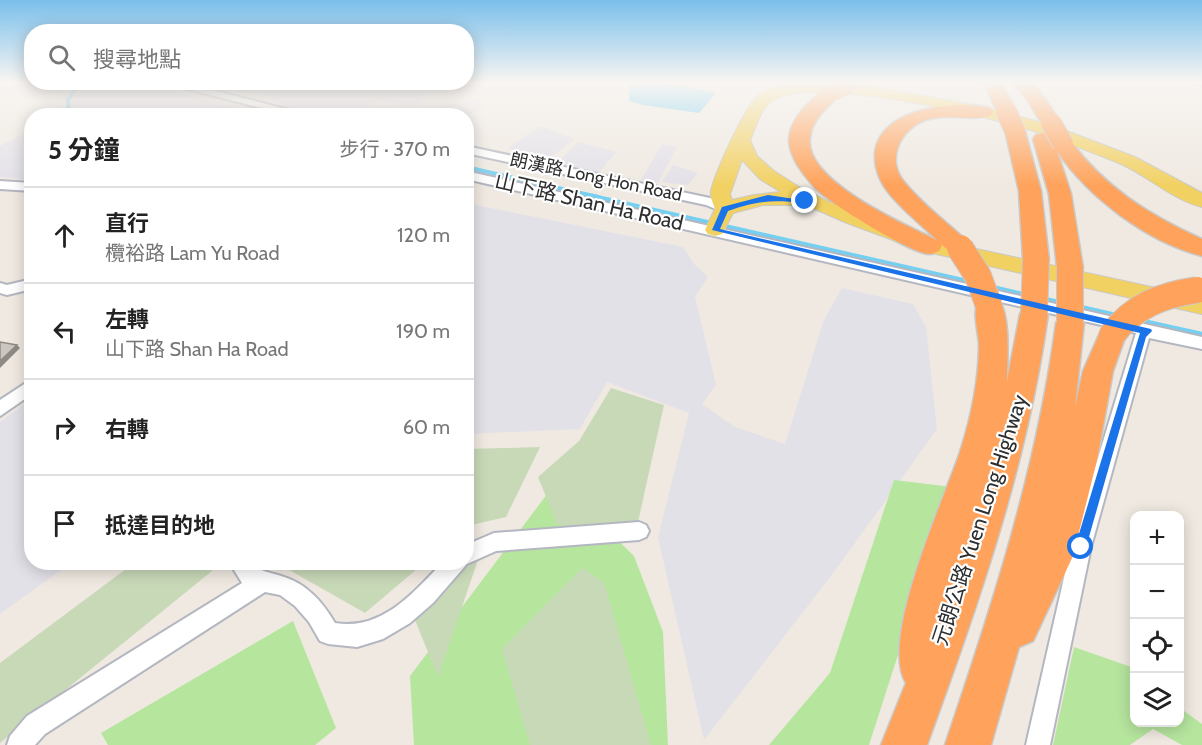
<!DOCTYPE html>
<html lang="zh-TW">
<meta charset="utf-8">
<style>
:root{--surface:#fff;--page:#f6f6f6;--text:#222;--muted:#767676;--line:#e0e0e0}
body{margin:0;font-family:Cabin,"Noto Sans TC",sans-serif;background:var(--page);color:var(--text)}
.controls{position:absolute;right:18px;bottom:18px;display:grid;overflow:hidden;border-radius:12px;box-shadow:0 3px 15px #0003}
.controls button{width:54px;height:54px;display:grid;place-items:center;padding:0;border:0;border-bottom:2px solid var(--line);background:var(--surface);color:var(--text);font:30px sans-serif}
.stop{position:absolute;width:18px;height:18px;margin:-14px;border:4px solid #1a73e8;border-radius:50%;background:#fff}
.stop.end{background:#1a73e8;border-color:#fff;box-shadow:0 2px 6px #0008}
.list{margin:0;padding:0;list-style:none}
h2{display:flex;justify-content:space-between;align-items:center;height:78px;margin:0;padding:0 24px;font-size:26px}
h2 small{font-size:20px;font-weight:400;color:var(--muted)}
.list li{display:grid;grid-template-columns:39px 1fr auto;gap:18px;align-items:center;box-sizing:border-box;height:96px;padding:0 24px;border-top:2px solid var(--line)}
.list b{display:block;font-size:22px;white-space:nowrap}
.list p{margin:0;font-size:20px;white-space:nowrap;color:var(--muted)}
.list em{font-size:20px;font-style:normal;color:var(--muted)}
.icon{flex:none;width:33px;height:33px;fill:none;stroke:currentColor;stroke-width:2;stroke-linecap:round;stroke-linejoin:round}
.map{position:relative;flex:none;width:1202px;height:745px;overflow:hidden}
.search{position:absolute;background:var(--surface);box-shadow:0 3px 15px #0003;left:24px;top:24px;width:450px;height:66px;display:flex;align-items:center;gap:15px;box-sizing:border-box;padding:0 21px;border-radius:24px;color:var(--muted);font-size:22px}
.panel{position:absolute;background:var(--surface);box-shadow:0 3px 15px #0003;left:24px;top:108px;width:450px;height:462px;border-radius:24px}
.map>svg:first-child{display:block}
</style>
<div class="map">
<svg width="1202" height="745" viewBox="0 0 1202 745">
<rect width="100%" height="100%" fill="#efe9e1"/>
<path fill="#e3e1e8" d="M388,82L386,84L424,90L425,93L416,107L402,106L377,100L357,115H328L289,109L266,96L234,88L192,83Z
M73,83H143L264,115H66L65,100L73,89Z
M478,98L483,109L475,110L467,117L466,116L450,115L428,108L455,102L474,111L463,101Z
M540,126L575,139L544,162L508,148Z
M31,130V180L0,177V146Z
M578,142L617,152L597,174L557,163Z
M662,144L677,147L658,183L641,180Z
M673,165L698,173L688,185L662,182Z
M466,203L683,247L694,264L708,277L695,297L716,385L702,404L735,427L785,444L824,320L842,288L913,304L926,327L937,429L834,572L704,740L658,537L689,413L607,382L580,429L467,434Z
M31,399L32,562L71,563L0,614V422Z"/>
<path fill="#b6e59e" d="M894,480L952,487L869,745H769L830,673Z
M557,481L634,556L663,632L668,745H414L410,676Z
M293,621L336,728L315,745H108L101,733Z
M1074,647L1134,668V722H1180V708L1202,724V745H1182L1153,729L1130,745H1053Z"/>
<path fill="#c8d9b8" d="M611,388L664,405L634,540L557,524L538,477L579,441Z
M540,447L506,517L467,526V449Z
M479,557L438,677L413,615Z
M134,563H210L212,571L0,743V663Z
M277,563H424L365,613Z
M582,568L604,582L651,745H530L502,649Z"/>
<path fill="#75cff0" d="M629,82L679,85L716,93L699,113L643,105L629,101Z"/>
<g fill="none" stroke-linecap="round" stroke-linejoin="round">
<path stroke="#75cff0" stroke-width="4" d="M69,116L68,100L76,88V82
M466,167L598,197"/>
<path stroke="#75cff0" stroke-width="4.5" d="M592,196L971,282
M992,287L1026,295
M1041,298L1062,303
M1076,306L1120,316
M1138,320L1202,334"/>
<defs>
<path id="street" d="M161,82H181L313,116H292Z
M1196,82H1202V85L1197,84Z
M466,146L710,198L731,209L725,213L706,205L466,153Z
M466,171L1202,337V349L1149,338L1091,547L1050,745H1026L1071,547L1136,333L466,179Z
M0,181L32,183V191L0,189Z
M32,279V289L7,295L0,293V283L7,285Z
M32,379V394L0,416V400Z
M639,522L646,525L649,531L646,537L639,540L496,551L467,564L433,603L410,623L383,639L357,647L328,644L320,641L309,622L295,606L280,595L265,592L45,734L35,745H7L10,736L27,716L242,583L229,562H251C260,572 269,572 281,576C306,583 322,601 335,623C382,631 413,593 443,562H466V545L494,533Z"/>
<path id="primary" d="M805,82L853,83L983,107L1051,125L1135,157L1202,193V207C1173,200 1148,176 1121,164C1095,153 1067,143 1040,133C993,117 811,74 772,101C760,109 756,127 750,140L757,156L774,171L799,187L829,202L891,226L935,240L1202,298V314L923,251L847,223L806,205H763L733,213L722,234L715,236L708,234L705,230L715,209C713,203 710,197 711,191C715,173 745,105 760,94C772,86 791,85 805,82ZM742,160L760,179L781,192L754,195L732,200L730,194Z"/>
<path id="highway" d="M983,82H1001L1016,111L1013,115H999Z
M1011,82H1030L1040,91L1061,123L1058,127H1044L1026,98Z
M834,84L841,86L843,90C831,107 813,115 810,138C804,181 906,225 937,240C921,224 889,200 880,179C852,114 945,97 990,108L993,112L990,116C969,121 947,113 926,120C900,129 885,160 905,183C923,205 948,223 969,243L972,248L969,253C955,257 950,252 940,243L942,246L939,251C936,252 933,254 930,254C911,254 829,203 815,188C804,175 790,159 789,141C789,117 812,100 827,86Z
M1015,125L1022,127L1025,131L1041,191L1049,260L1045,266L1036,268L1027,266L1023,260L1019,191L1005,131L1008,127Z
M1043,133L1050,135L1054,142L1063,138L1070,140C1104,187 1149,215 1202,239V256C1147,242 1088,197 1057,151L1071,194L1083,268L1079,274L1070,276L1061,274L1057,268L1049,194L1033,139L1036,135Z
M989,297L999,299C1011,319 1007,359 1007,381L1020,314L1024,307L1034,305L1044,307L1048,314C1028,462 978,606 927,745H881L906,683C879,640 944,500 960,452C971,418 979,380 979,344C978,330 972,312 979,299Z
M1070,313L1080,316L1084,323L1075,407L1083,371L1102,328L1112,325L1122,328L1126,335L1113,371L1097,460L1073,556L1033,641L1019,647L991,745H945C992,606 1037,469 1056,323L1060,316Z"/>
</defs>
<use href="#street" stroke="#b4b7c1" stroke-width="4"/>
<use href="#primary" stroke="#c9c9c9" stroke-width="2"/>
<use href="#highway" stroke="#c9c9c9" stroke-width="3"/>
<use href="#street" fill="#fff" fill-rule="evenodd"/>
<use href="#primary" fill="#f2d163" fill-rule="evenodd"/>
<use href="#highway" fill="#ffa35c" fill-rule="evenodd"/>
<defs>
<path id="highway-bridge-far1" d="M834,90L850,82
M1006,111L1015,131
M1051,123L1063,144"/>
<path id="highway-bridge" d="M960,248L978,276L989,306
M1070,268V323
M1034,314L1036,260
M1112,335C1133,306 1162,295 1197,290"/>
</defs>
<use href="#highway-bridge-far1" stroke="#c9c9c9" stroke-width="22" stroke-linecap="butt"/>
<use href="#highway-bridge" stroke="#c9c9c9" stroke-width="28" stroke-linecap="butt"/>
<use href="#highway-bridge-far1" stroke="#ffa35c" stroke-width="20"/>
<use href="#highway-bridge" stroke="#ffa35c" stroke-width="26"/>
</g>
<path fill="#8e8b86" d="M17,345L20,348L0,368V361Z"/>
<path fill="#cbc7bf" stroke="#8e8b86" stroke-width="1.5" d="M0,342L17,345L0,361Z"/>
<linearGradient id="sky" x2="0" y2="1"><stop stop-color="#7abfeb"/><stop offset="0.44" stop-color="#f8f5f2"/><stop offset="1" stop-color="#f8f5f2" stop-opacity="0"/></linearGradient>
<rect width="1202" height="186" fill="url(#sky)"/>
<path fill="#1a73e8" d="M768,195L808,201L805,203C773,200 759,200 728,211L720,229L1151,329L1152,331L1146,337L1085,551L1081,552L1075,547L1140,333L712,230L722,207Z"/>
<g text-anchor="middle" stroke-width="4.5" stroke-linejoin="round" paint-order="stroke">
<g font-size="18" fill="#2e2e2e" stroke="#fff">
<text transform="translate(596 177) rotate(12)" y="6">朗漢路 Long Hon Road</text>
</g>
<g font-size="21" fill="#2e2e2e" stroke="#fff">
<text transform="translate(589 202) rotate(13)" y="7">山下路 Shan Ha Road</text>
<text transform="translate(980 520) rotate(-72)" y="7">元朗公路 Yuen Long Highway</text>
</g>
</g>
</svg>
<div class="controls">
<button>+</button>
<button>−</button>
<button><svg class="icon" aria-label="locate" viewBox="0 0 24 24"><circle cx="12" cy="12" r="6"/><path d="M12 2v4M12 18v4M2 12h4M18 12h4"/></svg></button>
<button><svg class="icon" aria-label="layers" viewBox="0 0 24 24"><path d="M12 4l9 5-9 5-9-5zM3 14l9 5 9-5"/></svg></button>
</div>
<div class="stop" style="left:1081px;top:547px"></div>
<div class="stop end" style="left:805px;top:201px"></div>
<div class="search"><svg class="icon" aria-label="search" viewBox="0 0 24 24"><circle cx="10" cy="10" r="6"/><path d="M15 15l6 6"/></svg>搜尋地點</div>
<section class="panel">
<h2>5 分鐘<small>步行 · 370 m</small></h2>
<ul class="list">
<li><svg class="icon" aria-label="ahead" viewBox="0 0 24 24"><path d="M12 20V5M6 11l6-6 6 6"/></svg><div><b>直行</b><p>欖裕路 Lam Yu Road</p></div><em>120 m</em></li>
<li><svg class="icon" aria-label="left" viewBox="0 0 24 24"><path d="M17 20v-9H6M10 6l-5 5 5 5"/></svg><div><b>左轉</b><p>山下路 Shan Ha Road</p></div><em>190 m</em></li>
<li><svg class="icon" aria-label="right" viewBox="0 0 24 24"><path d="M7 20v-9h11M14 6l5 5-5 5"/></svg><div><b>右轉</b></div><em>60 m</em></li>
<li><svg class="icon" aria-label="arrive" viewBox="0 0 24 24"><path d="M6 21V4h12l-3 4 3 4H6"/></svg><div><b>抵達目的地</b></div></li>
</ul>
</section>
</div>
